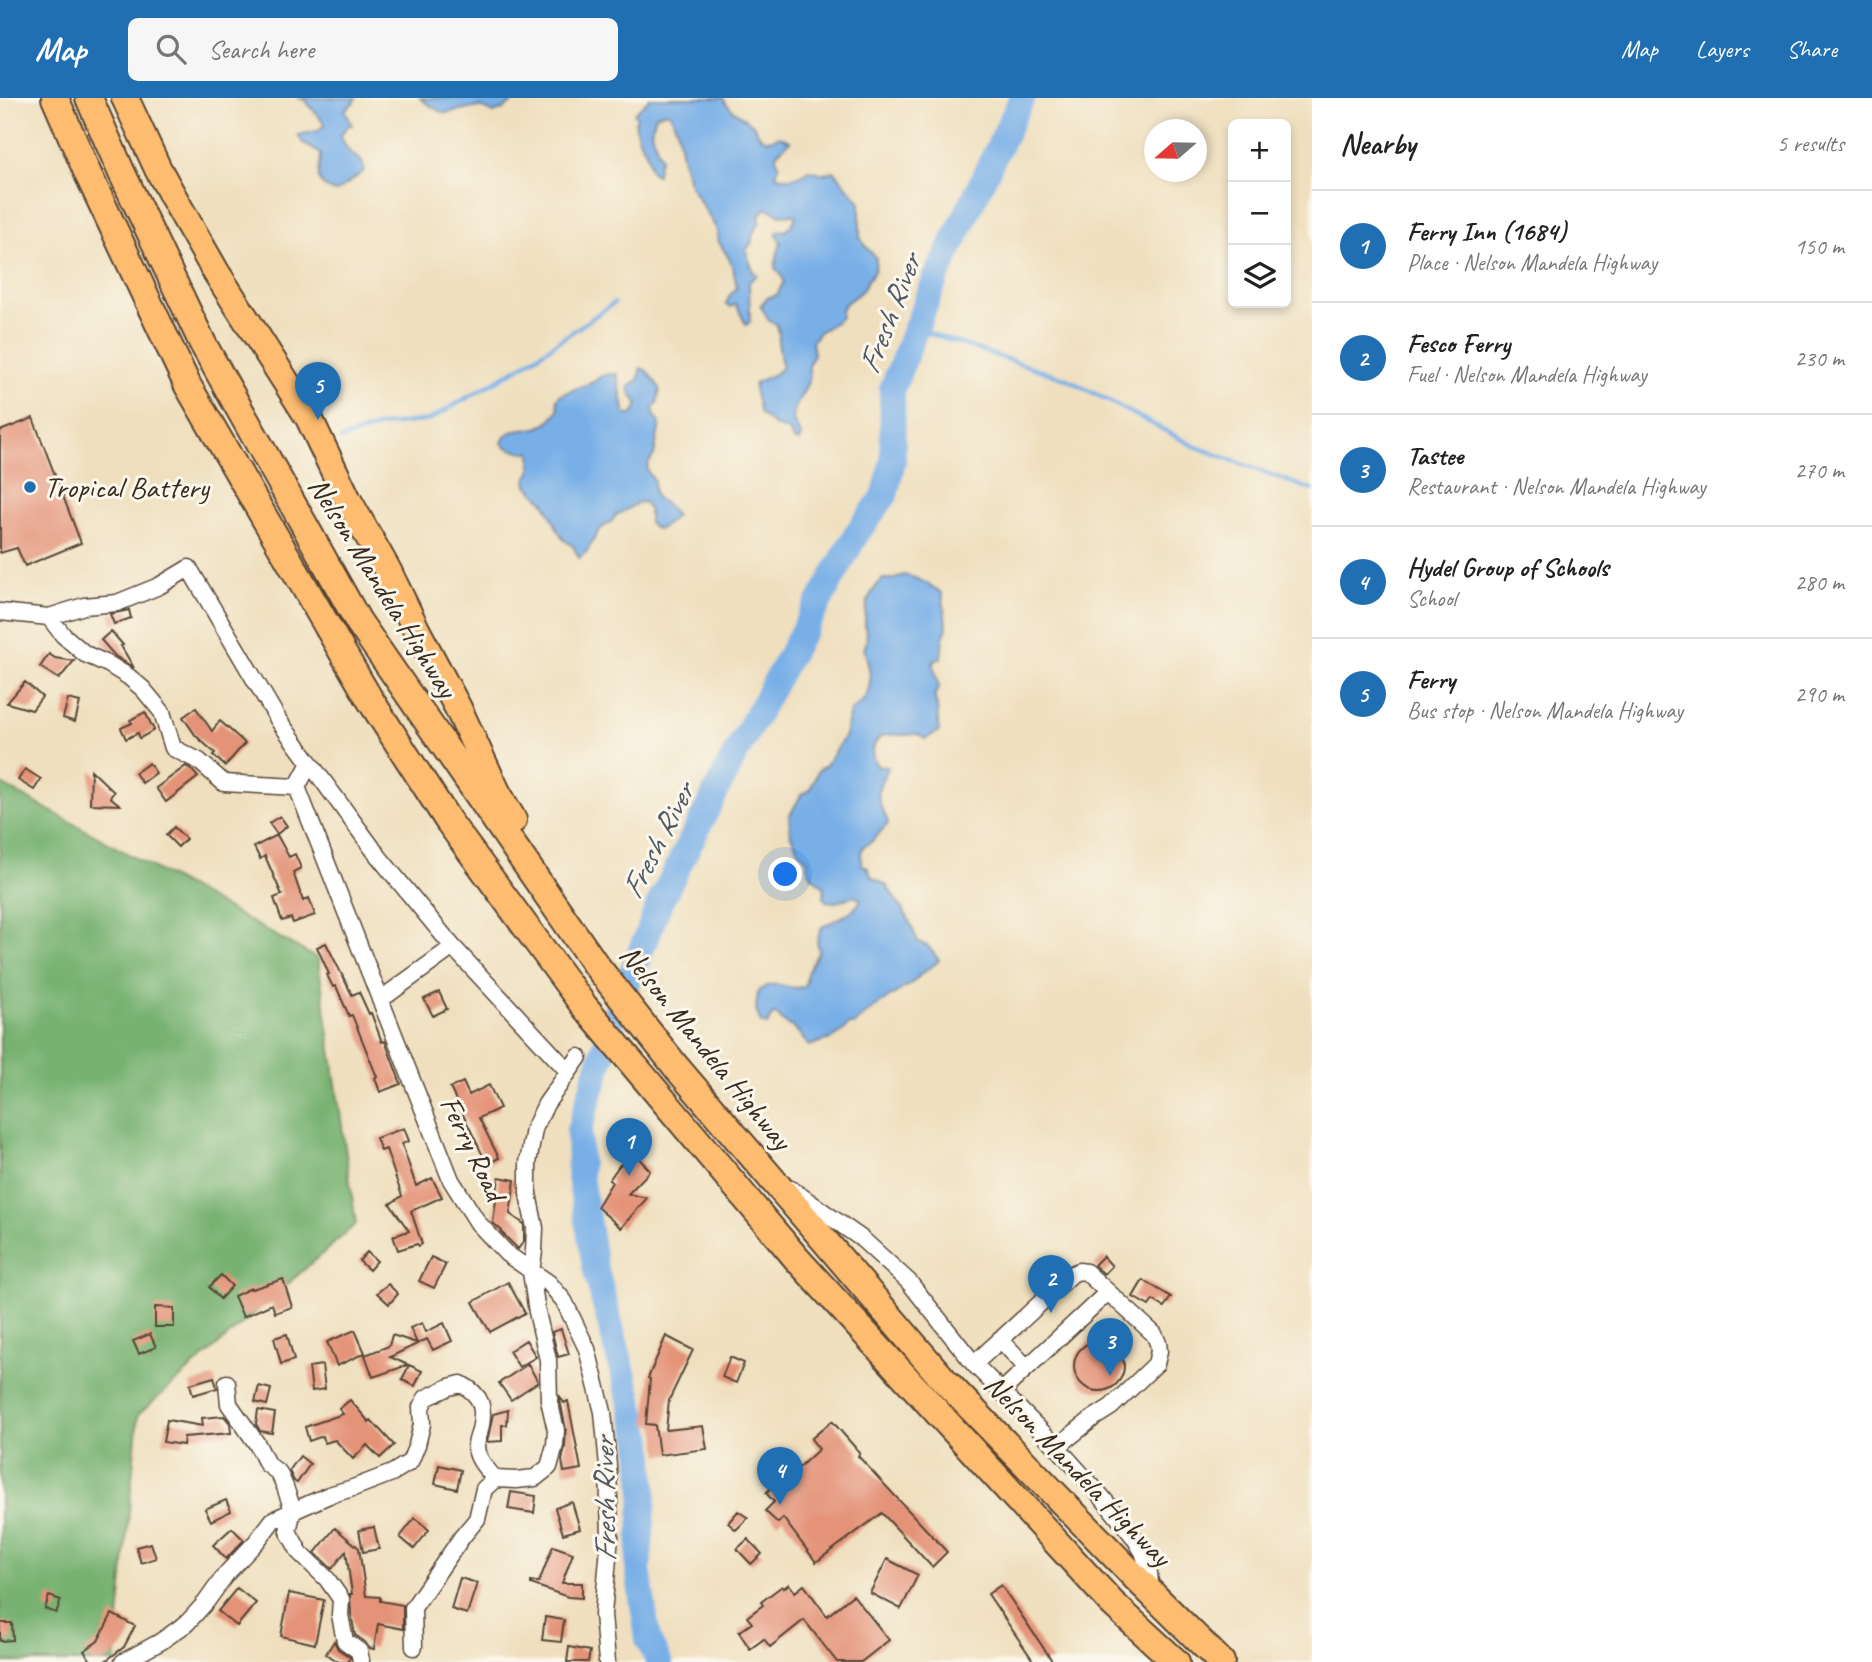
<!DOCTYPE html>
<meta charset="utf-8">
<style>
:root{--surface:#fff;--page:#f6f6f6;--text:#222;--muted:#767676;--line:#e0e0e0;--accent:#1f6fb2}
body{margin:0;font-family:Caveat,sans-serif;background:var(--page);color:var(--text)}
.controls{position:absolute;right:21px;top:21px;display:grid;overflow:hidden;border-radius:10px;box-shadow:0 4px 10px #0003}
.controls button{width:63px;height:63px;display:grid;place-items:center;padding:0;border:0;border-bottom:2px solid var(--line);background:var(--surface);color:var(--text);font:35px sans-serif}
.compass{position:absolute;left:1144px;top:21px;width:63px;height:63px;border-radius:50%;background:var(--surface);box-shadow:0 4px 10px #0003;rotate:250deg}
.you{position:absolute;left:786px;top:777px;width:24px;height:24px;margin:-18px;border:5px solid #fff;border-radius:50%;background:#1a73e8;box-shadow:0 0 0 10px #1a73e833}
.badge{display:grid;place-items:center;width:46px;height:46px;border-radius:50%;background:var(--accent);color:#fff;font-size:23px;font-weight:700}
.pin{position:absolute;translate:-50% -58px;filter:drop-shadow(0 2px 4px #0008)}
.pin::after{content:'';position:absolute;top:37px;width:24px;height:21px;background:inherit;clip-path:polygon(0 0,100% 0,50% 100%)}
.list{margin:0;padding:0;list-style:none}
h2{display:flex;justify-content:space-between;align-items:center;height:91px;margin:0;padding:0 28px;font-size:30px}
h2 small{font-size:23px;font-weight:400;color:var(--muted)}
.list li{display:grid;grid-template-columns:46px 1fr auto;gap:21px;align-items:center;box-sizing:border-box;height:112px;padding:0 28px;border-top:2px solid var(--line)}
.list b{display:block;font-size:26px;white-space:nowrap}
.list p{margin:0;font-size:23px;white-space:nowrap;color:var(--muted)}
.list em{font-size:23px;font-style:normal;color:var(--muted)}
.icon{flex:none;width:38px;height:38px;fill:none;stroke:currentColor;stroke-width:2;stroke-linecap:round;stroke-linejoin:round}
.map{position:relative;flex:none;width:1312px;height:1564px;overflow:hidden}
header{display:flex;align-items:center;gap:42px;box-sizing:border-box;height:98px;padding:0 35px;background:var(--accent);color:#fff}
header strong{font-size:33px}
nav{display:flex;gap:38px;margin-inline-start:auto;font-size:24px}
.search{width:490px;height:63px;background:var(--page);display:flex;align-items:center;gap:18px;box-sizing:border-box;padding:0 24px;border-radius:10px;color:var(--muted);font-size:26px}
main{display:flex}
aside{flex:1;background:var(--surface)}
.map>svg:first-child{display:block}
</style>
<header>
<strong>Map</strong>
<div class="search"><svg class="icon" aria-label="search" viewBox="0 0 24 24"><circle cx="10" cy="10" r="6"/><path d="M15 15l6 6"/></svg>Search here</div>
<nav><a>Map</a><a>Layers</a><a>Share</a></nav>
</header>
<main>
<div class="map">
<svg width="1312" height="1564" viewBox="0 0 1312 1564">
<rect width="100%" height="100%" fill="#fbf7ec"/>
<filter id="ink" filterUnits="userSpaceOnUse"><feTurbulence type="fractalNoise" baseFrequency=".0143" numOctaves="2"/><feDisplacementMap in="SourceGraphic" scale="14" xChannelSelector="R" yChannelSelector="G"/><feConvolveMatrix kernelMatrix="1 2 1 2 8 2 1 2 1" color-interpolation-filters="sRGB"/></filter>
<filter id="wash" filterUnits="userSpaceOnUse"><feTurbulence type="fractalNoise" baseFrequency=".00686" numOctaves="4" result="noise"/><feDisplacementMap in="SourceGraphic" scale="28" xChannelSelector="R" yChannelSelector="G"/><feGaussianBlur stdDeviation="1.57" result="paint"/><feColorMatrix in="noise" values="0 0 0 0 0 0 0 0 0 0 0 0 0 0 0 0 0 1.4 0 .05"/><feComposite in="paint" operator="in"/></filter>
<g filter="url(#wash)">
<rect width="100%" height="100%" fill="#efdfbe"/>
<path fill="#78b272" stroke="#5a6e48" stroke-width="2" d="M0,685L318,861L356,1126L138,1317L115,1564H0Z"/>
<path fill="#78afe7" stroke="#5a6c82" stroke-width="2" d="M297,0H356L353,5L345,12L352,27L347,28L341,37C343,42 345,50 350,54C357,61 364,61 364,73L339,92L335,94C310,83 321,77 321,56L303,45L298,37L318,33L325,26L305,2Z
M420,0H517L504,11L493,15C479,3 460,14 443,15C436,10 427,7 420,0Z
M648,0H723C729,13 742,17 753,27C757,31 757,38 763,40C768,43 774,41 779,38L790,43L777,55L776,61L779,66L776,77C787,83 800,79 809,72L824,76L834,73L860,104V139L865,148L876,160C876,175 873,174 866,185C865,187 865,189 864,190C857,200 838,204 841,219L837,223L818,235L812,244L814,256L809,266V282L794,312L793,323L801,338L799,343L794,342L789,333L776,328L760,316L754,291L755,285L775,276L782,269L778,243C780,238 779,232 776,226C765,224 767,214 760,208L767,200L777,197L784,183L780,175L776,172L775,167L781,144L776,136L780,132L786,133L793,125L796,118L792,116L781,117L767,110L759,117L760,123L752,138V144L746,152L753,174L757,177L749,184L750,224L746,227L736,206L731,209L726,206L730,197L737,190L734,174L731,164L719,144L716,130L690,87L684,68L677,31L671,17L666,14L656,17L651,34L661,61L658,66L657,77L652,75L650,70L647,56L638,39L635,24L637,19L634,15L648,2Z
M640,270L646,272L660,290L657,306L653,310L654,316L660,326L654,357L648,366L647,372L654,383V394L656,400L666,406L676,418L662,430L656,431L649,425V412L644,404L638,405L615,418L612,423L599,432L587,453L579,460L573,448L563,441L558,432L545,405L527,387L526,382L531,374V354C521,354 508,353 502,345C507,329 523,333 536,330C540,329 543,327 547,326L558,312L557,301L560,297C569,293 580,290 589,286C602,279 600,276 617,276L625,316L630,317L634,315L638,306L632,298L629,290L631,286C640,284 640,278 640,270Z
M903,477C916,478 931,488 942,495L947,530L943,540L941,560L935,562L933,566L939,589L934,598C939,610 937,620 939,633L925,641C917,633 913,637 903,637C892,637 879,634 874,648C873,652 871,655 873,659C874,663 876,666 878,669L888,668C882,685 874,689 881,709C883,715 887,719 888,726L871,744L863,749L861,756L862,767L867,769L872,779L886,787L908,820L918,844L928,848L939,862C935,868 931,868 926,872C918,878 913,886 904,890C886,901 869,912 854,927L849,926C833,946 829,939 809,948C804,943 801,937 797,933C789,925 784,928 777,916L772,917L767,927L761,925L756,912L758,893C780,878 785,894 803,889L806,884L807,875L819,853L817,843L821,830C834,821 855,817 861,801L853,798L836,804L826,803L824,799V789C814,780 807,776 807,762L800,755L791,738L789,719L801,697L810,692L818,673L826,667L845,637L850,613C876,598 872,576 864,551C870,540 864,533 865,523C866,503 869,495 883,481H894Z"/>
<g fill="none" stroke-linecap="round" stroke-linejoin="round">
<path stroke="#78afe7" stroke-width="4.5" d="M916,231L1067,281L1194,348L1312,392
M341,341L380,328L429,322L527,265L614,205"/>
<path stroke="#78afe7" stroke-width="26" d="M659,1564L648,1542L638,1471L644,1396L641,1343L595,1169L580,1079L579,1033L612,925L660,804L732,662L857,435L885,397L893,362L892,291L935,182L1022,0"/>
</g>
<g id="blocks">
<path fill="#e49378" d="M33,320L81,445L25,468L17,450L0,455V333Z
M129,512L131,520L114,526L110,516Z
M111,533L123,547L121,548L134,570L115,558L101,542Z
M49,556L55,560L74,563L59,581L40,569Z
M25,584L42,599L32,612L7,605Z
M68,601L80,604L75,624L63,620Z
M196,610L212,633L220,623L245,645L225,668L213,657L215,655L196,638L183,619Z
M145,614L154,632L140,640L138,635L126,641L121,630L132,625L130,622Z
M149,665L156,675L142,685L135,675Z
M186,668L191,671L198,679L166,704L156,690Z
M25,671L41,681L34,692L18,682Z
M91,672L114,694L110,699L120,707L90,706Z
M280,718L287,728L277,736L269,725Z
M174,729L186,741L178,749L166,737Z
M277,737L289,759L295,756L301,770L293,774L303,803L309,800L315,817L293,825L291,820L282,823L274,800L282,797L265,758L260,761L254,749Z
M326,845L352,897L359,894L369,916L371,915L382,944L385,943L401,986L380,994L375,980L377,979L352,917L349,918L336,888L333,889L327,877L329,876L317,849Z
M439,894L447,911L433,918L424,901Z
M463,984L469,997L489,987L500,1010L479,1020L499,1060L487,1066L450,990Z
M404,1030L409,1043L402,1046L416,1088L432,1080L442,1099L411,1113L422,1146L419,1148L417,1146L398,1152L393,1138L409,1133L390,1106L402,1098L386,1051L381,1053L376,1040Z
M634,1054L650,1073L628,1096L647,1100L621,1130L597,1109L612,1084L609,1082L619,1068Z
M499,1079L515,1082L510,1116L524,1126V1143L518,1151L501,1134L502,1133L493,1125Z
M367,1154L377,1163L369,1172L359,1163Z
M1103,1158L1112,1168L1104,1176L1094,1167Z
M431,1159L446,1166L434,1190L419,1183Z
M221,1177L232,1188L220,1201L209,1189Z
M283,1181L292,1209L275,1215L272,1206L243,1219L234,1198L251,1190L252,1191Z
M1143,1182L1171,1199L1164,1209L1153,1202L1149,1208L1133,1199Z
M508,1184L525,1215L490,1234L473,1204Z
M388,1186L398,1196L389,1206L377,1195Z
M155,1209L174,1210V1229H155Z
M422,1225L426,1234L444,1225L452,1243L433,1252L427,1241L390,1259L408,1267L373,1279L365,1257L389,1248L392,1237L417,1245L410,1230Z
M561,1231L569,1256L558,1259L552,1234Z
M355,1232L365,1255L337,1268L327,1244Z
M150,1236L156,1249L139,1256L133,1243Z
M287,1236L294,1262L281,1266L274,1240Z
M666,1238L693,1252L669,1302L666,1332L703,1328L707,1351L659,1357L655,1327L646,1326L650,1281L648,1280Z
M526,1242L536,1259L519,1269L509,1253Z
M1074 1268a25 25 0 1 1 50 0a25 25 0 1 1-50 0Z
M730,1259L744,1265L736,1285L722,1279Z
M528,1266L538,1284L511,1302L499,1285Z
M322,1267L325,1291L312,1293L309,1269Z
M409,1267L422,1273L415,1288L402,1282Z
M214,1279L217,1290L193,1297L190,1286Z
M259,1288L271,1291L267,1307L255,1304Z
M559,1297L564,1305L568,1303L581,1371L564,1374L562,1363L565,1348L566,1332Z
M350,1302L369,1324L371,1322L394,1347L380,1360L367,1347L353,1361L335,1342L325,1345L323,1338L309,1343L305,1329L343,1316L339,1311Z
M258,1312L275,1315L272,1335L260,1333L256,1326Z
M508,1312L507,1327H502V1343L487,1344L493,1316Z
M224,1318L230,1325L231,1335L184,1339L183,1347L163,1344L167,1322L203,1328L202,1320Z
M832,1323L860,1355L858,1358L947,1454L932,1469L882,1415L816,1464L783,1420L778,1425L765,1413L774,1404L766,1395L780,1381L783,1384L819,1351L811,1341Z
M300,1358L310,1366L297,1385L294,1383L289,1373Z
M439,1367L461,1372L457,1391L435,1386Z
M511,1394L536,1398L534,1415L508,1411Z
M226,1402L231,1413L211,1423L205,1411Z
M572,1404L580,1431L563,1436L555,1410Z
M738,1413L748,1420L736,1432L728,1425Z
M415,1420L429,1432L414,1451L400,1439Z
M374,1429L379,1451L363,1454L359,1432Z
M232,1430L244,1442L226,1461L213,1447Z
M335,1430L359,1450L366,1498L380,1499V1503L403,1507V1531L378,1526L374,1551L369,1550L365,1544L355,1537L351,1516L350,1496H352L346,1453L332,1471L315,1455Z
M748,1441L762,1456L751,1466L737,1451Z
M151,1445L156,1460L141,1465L136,1449Z
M553,1448L573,1455L562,1485H582V1500L568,1499L531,1486V1484H539Z
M887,1461L918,1477L901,1511L870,1495Z
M460,1480L477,1485L467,1516L451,1511Z
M789,1486L795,1494L804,1487L827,1518L853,1497L889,1542L861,1564H837L804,1522L770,1549L764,1541L750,1551L739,1534L752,1525L747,1519L763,1507L761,1504L782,1488L784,1490Z
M1001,1487L1053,1564H1034L988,1496Z
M237,1490L256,1505L237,1528L218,1513Z
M289,1495L324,1502L315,1546L281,1538Z
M49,1498L61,1502L56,1515L45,1511Z
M112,1516L135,1528L124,1549L104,1564H92L84,1553L98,1543Z
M545,1519L564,1522L561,1544L542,1542Z
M0,1525H12L13,1542L0,1543Z
M334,1543L338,1551L350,1559L348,1564H339L326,1556Z
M569,1549L590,1553L588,1564H567Z"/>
</g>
</g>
<g filter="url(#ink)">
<use href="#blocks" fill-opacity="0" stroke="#564536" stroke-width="2"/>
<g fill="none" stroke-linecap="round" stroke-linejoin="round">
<defs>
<path id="minor" d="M0,514L49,519L84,508L117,505L159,488L189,470L279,623L379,759L453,849L568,973
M49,519L63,537L85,556L108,566L129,579L143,591L162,614L173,650L199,663L224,685L297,689
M310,665L297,689L451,1082L478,1125L507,1156L549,1185L564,1203L587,1251L603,1314L608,1368L610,1438L603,1516L607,1564
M380,902L453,849
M791,1091L862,1141L909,1184L974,1266L1057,1349L1101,1398L1134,1439L1143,1454L1148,1468L1151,1492
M1000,1241L1027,1270
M974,1266L1072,1176L1079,1173L1086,1174L1154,1236L1158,1245L1159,1253L1156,1266L1111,1309L1092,1321L1057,1349
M227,1285L229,1306L257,1346L267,1366L279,1375L285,1389L293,1412L288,1433L300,1455L327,1481L341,1501L340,1517L345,1543L359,1553L361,1563
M1002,1293L1108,1194
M414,1549L413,1510L462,1439L477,1421L484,1391L495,1381
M123,1564L160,1544L187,1525L206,1504L226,1476L257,1443L273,1422L329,1397L353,1390L392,1375L410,1364L417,1347L422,1326L421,1309L426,1300L449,1289L461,1286C482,1297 485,1310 480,1332C479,1337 476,1343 476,1348C476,1361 488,1372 495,1381L516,1382L535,1380L549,1369L555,1347L556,1332L549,1302L548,1262L537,1214L531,1174L534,1153L535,1130L528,1096V1065L534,1031L546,1006L579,959"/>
<path id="trunk" d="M55,0L88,76L188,288L369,600L449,724L584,908L797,1161L1112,1505L1176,1564
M89,0L121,73L203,246L358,523L595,866L677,970L943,1281L1137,1481L1221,1564
M125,0L158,71L180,111L216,174L309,320L348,402L388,473L416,531L458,610L497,694L513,722"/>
</defs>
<use href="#minor" stroke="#564536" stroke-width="19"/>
<use href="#trunk" stroke="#564536" stroke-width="30"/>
<use href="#minor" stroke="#fff" stroke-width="16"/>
<use href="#trunk" stroke="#fdbc70" stroke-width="26"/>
</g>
</g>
<circle fill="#1f6fb2" stroke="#fbf7ec" stroke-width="2.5" cx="30" cy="389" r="7"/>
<g text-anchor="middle" stroke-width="6" stroke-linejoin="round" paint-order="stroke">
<g font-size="30" fill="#3b2a1e" stroke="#fbf7ec" text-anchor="start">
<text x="44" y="399">Tropical Battery</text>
</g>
<g font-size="30" fill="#3b2a1e" stroke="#fbf7ec">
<text transform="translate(383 489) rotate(58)" y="10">Nelson Mandela Highway</text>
<text transform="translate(706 949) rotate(51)" y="10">Nelson Mandela Highway</text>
<text transform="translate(473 1050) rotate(64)" y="10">Ferry Road</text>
<text transform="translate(1078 1372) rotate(46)" y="10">Nelson Mandela Highway</text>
</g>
<g font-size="32" font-style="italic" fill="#505964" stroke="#fbf7ec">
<text transform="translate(889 216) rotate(-69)" y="11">Fresh River</text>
<text transform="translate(657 743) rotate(-63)" y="11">Fresh River</text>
<text transform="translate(604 1402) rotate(-91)" y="11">Fresh River</text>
</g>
</g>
</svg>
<div class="controls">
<button>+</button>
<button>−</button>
<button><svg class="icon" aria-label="layers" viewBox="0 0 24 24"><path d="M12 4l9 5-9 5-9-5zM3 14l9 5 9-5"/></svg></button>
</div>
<svg class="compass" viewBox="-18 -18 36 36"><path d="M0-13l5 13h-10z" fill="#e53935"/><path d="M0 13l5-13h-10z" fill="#767676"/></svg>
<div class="you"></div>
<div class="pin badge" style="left:629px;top:1078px">1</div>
<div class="pin badge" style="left:1051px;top:1215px">2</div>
<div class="pin badge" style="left:1110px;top:1278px">3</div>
<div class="pin badge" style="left:780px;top:1407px">4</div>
<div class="pin badge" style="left:318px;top:322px">5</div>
</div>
<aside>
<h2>Nearby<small>5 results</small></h2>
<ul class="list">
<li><span class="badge">1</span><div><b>Ferry Inn (1684)</b><p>Place · Nelson Mandela Highway</p></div><em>150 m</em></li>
<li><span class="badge">2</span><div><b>Fesco Ferry</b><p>Fuel · Nelson Mandela Highway</p></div><em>230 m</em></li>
<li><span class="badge">3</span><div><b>Tastee</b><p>Restaurant · Nelson Mandela Highway</p></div><em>270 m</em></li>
<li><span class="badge">4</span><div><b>Hydel Group of Schools</b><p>School</p></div><em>280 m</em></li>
<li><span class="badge">5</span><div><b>Ferry</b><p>Bus stop · Nelson Mandela Highway</p></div><em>290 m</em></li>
</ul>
</aside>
</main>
